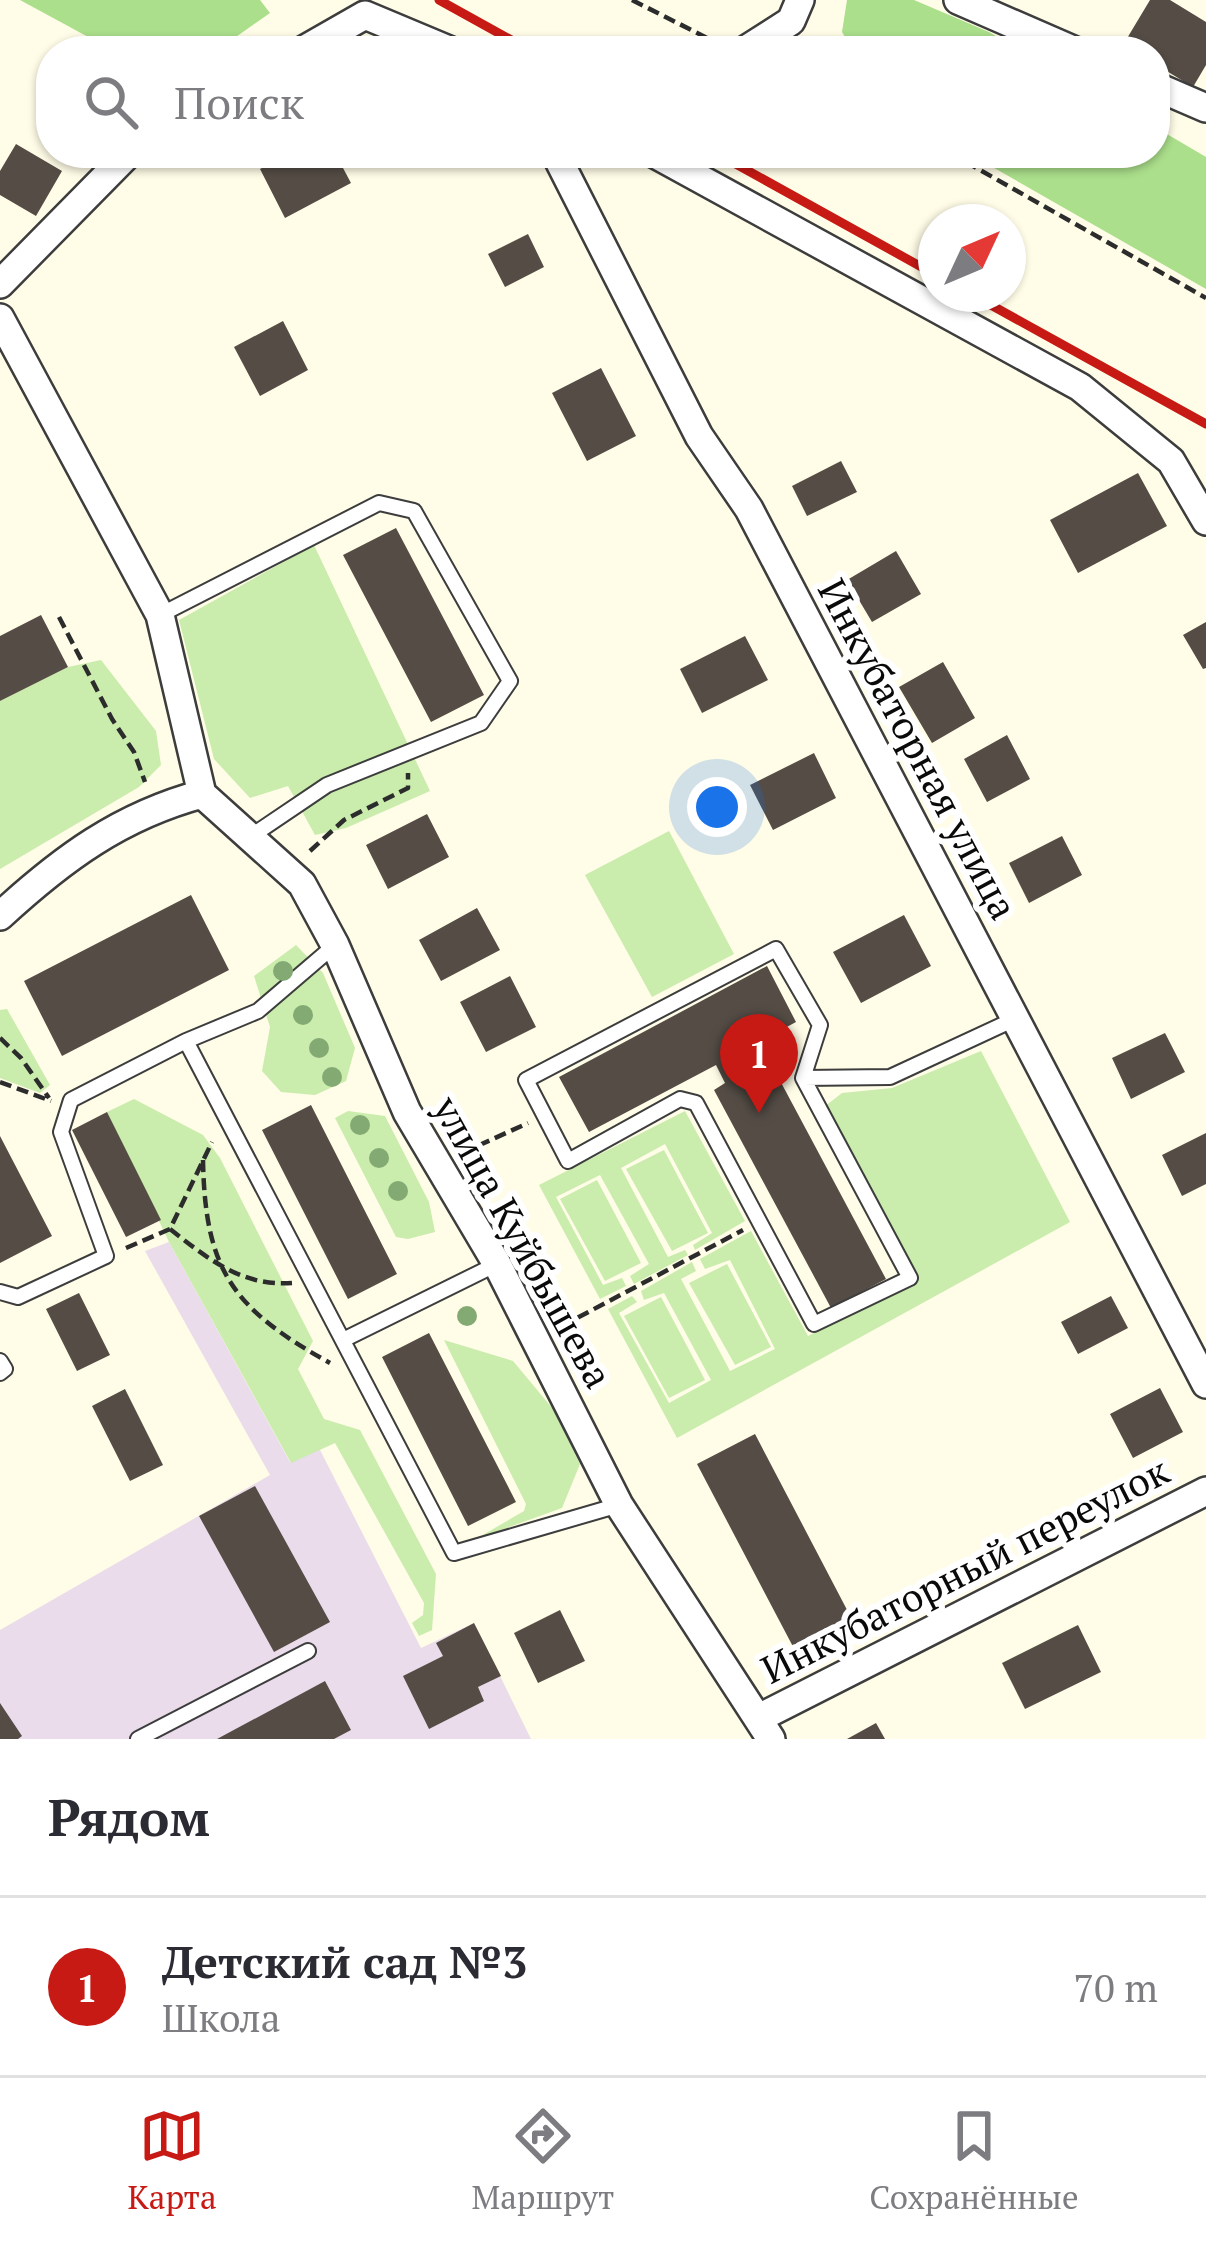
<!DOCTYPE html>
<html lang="ru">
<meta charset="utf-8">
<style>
:root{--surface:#fff;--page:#f2f2f3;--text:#2b2b33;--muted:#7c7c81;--line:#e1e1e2;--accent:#c71a15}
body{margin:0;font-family:"PT Serif",serif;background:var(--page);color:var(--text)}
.compass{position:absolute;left:918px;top:204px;width:108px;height:108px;border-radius:50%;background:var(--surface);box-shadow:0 3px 9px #0004;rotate:46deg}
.you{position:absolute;left:717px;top:807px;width:42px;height:42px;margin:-30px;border:9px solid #fff;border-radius:50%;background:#1a73e8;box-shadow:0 0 0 18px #1a73e833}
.badge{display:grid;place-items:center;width:78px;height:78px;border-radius:50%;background:var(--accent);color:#fff;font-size:39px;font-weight:700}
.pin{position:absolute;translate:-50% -99px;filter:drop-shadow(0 3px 6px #0008)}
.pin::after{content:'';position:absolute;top:63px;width:42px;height:36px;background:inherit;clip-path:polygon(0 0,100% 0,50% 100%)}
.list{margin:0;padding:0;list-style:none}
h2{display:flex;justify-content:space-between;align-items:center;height:156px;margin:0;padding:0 48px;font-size:51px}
h2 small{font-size:39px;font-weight:400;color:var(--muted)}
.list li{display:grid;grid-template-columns:78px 1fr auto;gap:36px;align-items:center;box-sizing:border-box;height:180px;padding:0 48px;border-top:3px solid var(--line)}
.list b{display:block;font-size:45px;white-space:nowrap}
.list p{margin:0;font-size:39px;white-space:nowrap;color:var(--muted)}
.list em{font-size:39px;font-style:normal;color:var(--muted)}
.icon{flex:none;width:66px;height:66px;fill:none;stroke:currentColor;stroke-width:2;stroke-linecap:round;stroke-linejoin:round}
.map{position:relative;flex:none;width:1206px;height:1739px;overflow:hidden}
.search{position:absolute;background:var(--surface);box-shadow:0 3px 9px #0004;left:36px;right:36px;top:36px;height:132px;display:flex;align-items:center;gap:30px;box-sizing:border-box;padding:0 42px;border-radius:48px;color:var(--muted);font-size:45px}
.sheet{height:336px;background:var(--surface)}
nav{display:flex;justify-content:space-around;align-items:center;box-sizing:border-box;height:168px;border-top:3px solid var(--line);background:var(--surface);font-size:33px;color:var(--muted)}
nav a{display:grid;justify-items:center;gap:6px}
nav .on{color:var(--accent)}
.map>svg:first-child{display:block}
</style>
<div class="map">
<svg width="1206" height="1739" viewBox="0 0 1206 1739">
<rect width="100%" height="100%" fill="#fffce7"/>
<path fill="#eadceb" d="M169,1242L290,1462L319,1448L421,1648L474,1623L531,1739H0V1630L270,1475L145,1251Z"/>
<path fill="#caedad" d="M314,545L430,791L346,828L315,835L288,786L250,798L214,759L179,620Z
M101,660L156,731L161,765L139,787L0,869V701L68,667Z
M669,831L734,954L652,997L585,875Z
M296,945L323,973L355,1048L346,1081L315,1095L281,1092L262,1071L270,1027L254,976Z
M7,1009L50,1085L40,1093L0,1078V1010Z
M981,1051L1070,1222L677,1438L608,1309L632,1296L637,1302L619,1313L669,1403L711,1380L664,1293L644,1300L641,1291L692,1262L696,1271L681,1279L730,1371L775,1349L730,1260L705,1269L700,1259L751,1231L808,1336L915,1281L824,1107L842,1093L892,1088Z
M134,1099L203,1135L220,1158L313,1341L298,1369L324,1419L360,1430L436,1574L432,1630L419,1636L412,1623L423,1615L424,1603L335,1443L291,1463L169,1242L107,1112Z
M348,1111L385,1116L429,1202L435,1232L408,1239L396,1237L335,1118Z
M685,1111L745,1221L695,1250L693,1245L712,1233L665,1144L621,1168L668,1257L685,1250L688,1255L634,1284L630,1276L649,1264L600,1175L556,1197L603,1285L622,1278L626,1286L600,1299L539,1185Z
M664,1150L708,1233L672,1251L626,1169Z
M597,1180L641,1263L605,1281L560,1199Z
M727,1264L771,1347L735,1365L689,1283Z
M661,1297L705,1380L669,1398L624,1316Z
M444,1340L513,1361L553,1409L580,1464L562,1508L476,1539L524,1511L526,1504Z"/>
<path fill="#abdf8b" d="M20,0H260L270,13L216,51H114Z
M847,0H914L989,32L1022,51H853L842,32Z
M1155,127L1206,157V289L968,153H1155Z"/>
<path fill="#544c45" d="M1150,0H1170L1206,22V65L1193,87L1155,64V51H1133L1123,45Z
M16,144L62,171L36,216L0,195V171Z
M290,153H335L351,183L285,218L260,169Z
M528,234L544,267L505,287L488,254Z
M283,321L308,370L260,396L234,347Z
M601,368L636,436L587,461L552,393Z
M841,461L857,492L807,516L792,486Z
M1138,473L1167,526L1078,573L1050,520Z
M396,528L484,695L431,722L343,555Z
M896,551L921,594L872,622L847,580Z
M41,615L68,667L0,701V636Z
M1206,622V668L1203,669L1183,635Z
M745,636L768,680L702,713L680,669Z
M943,662L975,718L932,743L899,687Z
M1007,735L1030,779L987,802L964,759Z
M814,753L836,798L773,830L750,785Z
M427,814L449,857L388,889L366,845Z
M1062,836L1082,875L1029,903L1009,863Z
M191,895L229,970L62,1056L24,981Z
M477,908L500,950L441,981L419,940Z
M904,915L931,966L861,1003L833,952Z
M767,966L796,1022L744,1050L754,1068L769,1060L886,1279L831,1308L714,1090L725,1083L716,1065L589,1132L559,1077Z
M510,976L536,1027L486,1052L460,1002Z
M1165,1033L1185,1072L1131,1099L1112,1058Z
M311,1105L397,1274L348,1299L262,1130Z
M107,1112L161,1220L126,1237L72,1130Z
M1206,1133V1184L1182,1196L1162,1155Z
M0,1136L52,1236L0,1263Z
M79,1293L110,1355L77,1371L46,1309Z
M1111,1296L1128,1328L1078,1354L1061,1322Z
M429,1333L516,1502L468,1526L382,1357Z
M1160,1388L1183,1432L1133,1458L1110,1414Z
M125,1389L163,1465L130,1481L92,1406Z
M755,1434L856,1627L799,1658L697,1464Z
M255,1486L330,1622L274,1652L199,1516Z
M560,1610L585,1661L538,1683L514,1633Z
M474,1623L501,1676L478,1687L484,1701L429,1729L403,1676L443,1656L436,1643Z
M1078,1625L1101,1672L1025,1709L1002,1663Z
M325,1681L351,1730L334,1739H217Z
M0,1703L22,1736L18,1739H0Z
M876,1723L885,1739H847Z"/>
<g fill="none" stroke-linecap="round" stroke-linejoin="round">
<defs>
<path id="lane" d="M160,615L379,503L414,511L510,681L481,723L327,785L250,837
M776,949L820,1025L803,1078L910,1278L814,1324L696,1103L680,1099L568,1161L526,1080Z
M186,1041L454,1553L619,1505
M803,1078L890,1077L1015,1019
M0,1292L18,1297L106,1256L61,1132L71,1100L186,1041L258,1011L335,945
M343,1340L497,1264
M0,1361L5,1369L0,1373
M138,1739L308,1651"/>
<path id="street" d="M958,0L1075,51
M302,51L365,15L451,51
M744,51L791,21L800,0
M1155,86L1206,108
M555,153L699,436L749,509L1206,1384
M653,153L1080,387L1171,461L1206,521
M0,284L129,153
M0,318L160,615L202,794L302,884L335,945L407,1112L497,1264L619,1505L771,1739
M0,916C62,859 120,816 202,794
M759,1718L1206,1491"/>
</defs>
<use href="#lane" stroke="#3d3d3d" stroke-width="18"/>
<use href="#street" stroke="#3d3d3d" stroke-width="32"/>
<path stroke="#2c2c2c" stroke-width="4.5" stroke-dasharray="12 6" stroke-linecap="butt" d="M632,0L717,43
M950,153L1206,298
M59,617L112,719L134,752L145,782
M310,851L344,820L408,788V773
M0,1038L21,1058L49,1098
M0,1082L51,1101
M462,1153L528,1123
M203,1160C205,1271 233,1309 330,1363
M170,1229C207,1258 242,1287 292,1283
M126,1248L170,1229L212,1142
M562,1326L743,1230"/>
<use href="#lane" stroke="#fff" stroke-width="14"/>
<use href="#street" stroke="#fff" stroke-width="27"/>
<path stroke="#c71a15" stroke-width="9" d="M439,0L531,51
M716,153L936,275
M971,294L1206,424"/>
</g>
<g fill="#84aa74">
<circle cx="283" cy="971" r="10"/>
<circle cx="303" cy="1015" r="10"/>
<circle cx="319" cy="1048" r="10"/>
<circle cx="332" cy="1077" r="10"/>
<circle cx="360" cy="1125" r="10"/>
<circle cx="379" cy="1158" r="10"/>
<circle cx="398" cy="1191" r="10"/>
<circle cx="467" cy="1316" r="10"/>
</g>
<g text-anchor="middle" stroke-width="12" stroke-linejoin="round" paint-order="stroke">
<g font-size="39" fill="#0a0a0a" stroke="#fff">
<text transform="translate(918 749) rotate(62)" y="14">Инкубаторная улица</text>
<text transform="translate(523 1242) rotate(61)" y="14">улица Куйбышева</text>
<text transform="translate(965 1570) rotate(-27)" y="14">Инкубаторный переулок</text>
</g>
</g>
</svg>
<svg class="compass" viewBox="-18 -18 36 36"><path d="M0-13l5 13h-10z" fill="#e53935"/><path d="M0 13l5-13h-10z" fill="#7c7c81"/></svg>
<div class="you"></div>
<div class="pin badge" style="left:759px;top:1113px">1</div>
<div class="search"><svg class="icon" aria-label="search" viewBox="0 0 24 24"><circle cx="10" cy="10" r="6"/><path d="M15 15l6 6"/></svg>Поиск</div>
</div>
<section class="sheet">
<h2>Рядом<small></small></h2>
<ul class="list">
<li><span class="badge">1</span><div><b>Детский сад №3</b><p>Школа</p></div><em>70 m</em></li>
</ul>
</section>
<nav>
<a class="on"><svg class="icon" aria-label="map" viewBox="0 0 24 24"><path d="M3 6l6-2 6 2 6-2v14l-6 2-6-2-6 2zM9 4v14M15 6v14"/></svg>Карта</a>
<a><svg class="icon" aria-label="directions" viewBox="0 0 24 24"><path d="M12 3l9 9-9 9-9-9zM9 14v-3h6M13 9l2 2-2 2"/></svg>Маршрут</a>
<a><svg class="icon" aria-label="saved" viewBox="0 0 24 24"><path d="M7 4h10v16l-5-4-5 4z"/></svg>Сохранённые</a>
</nav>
